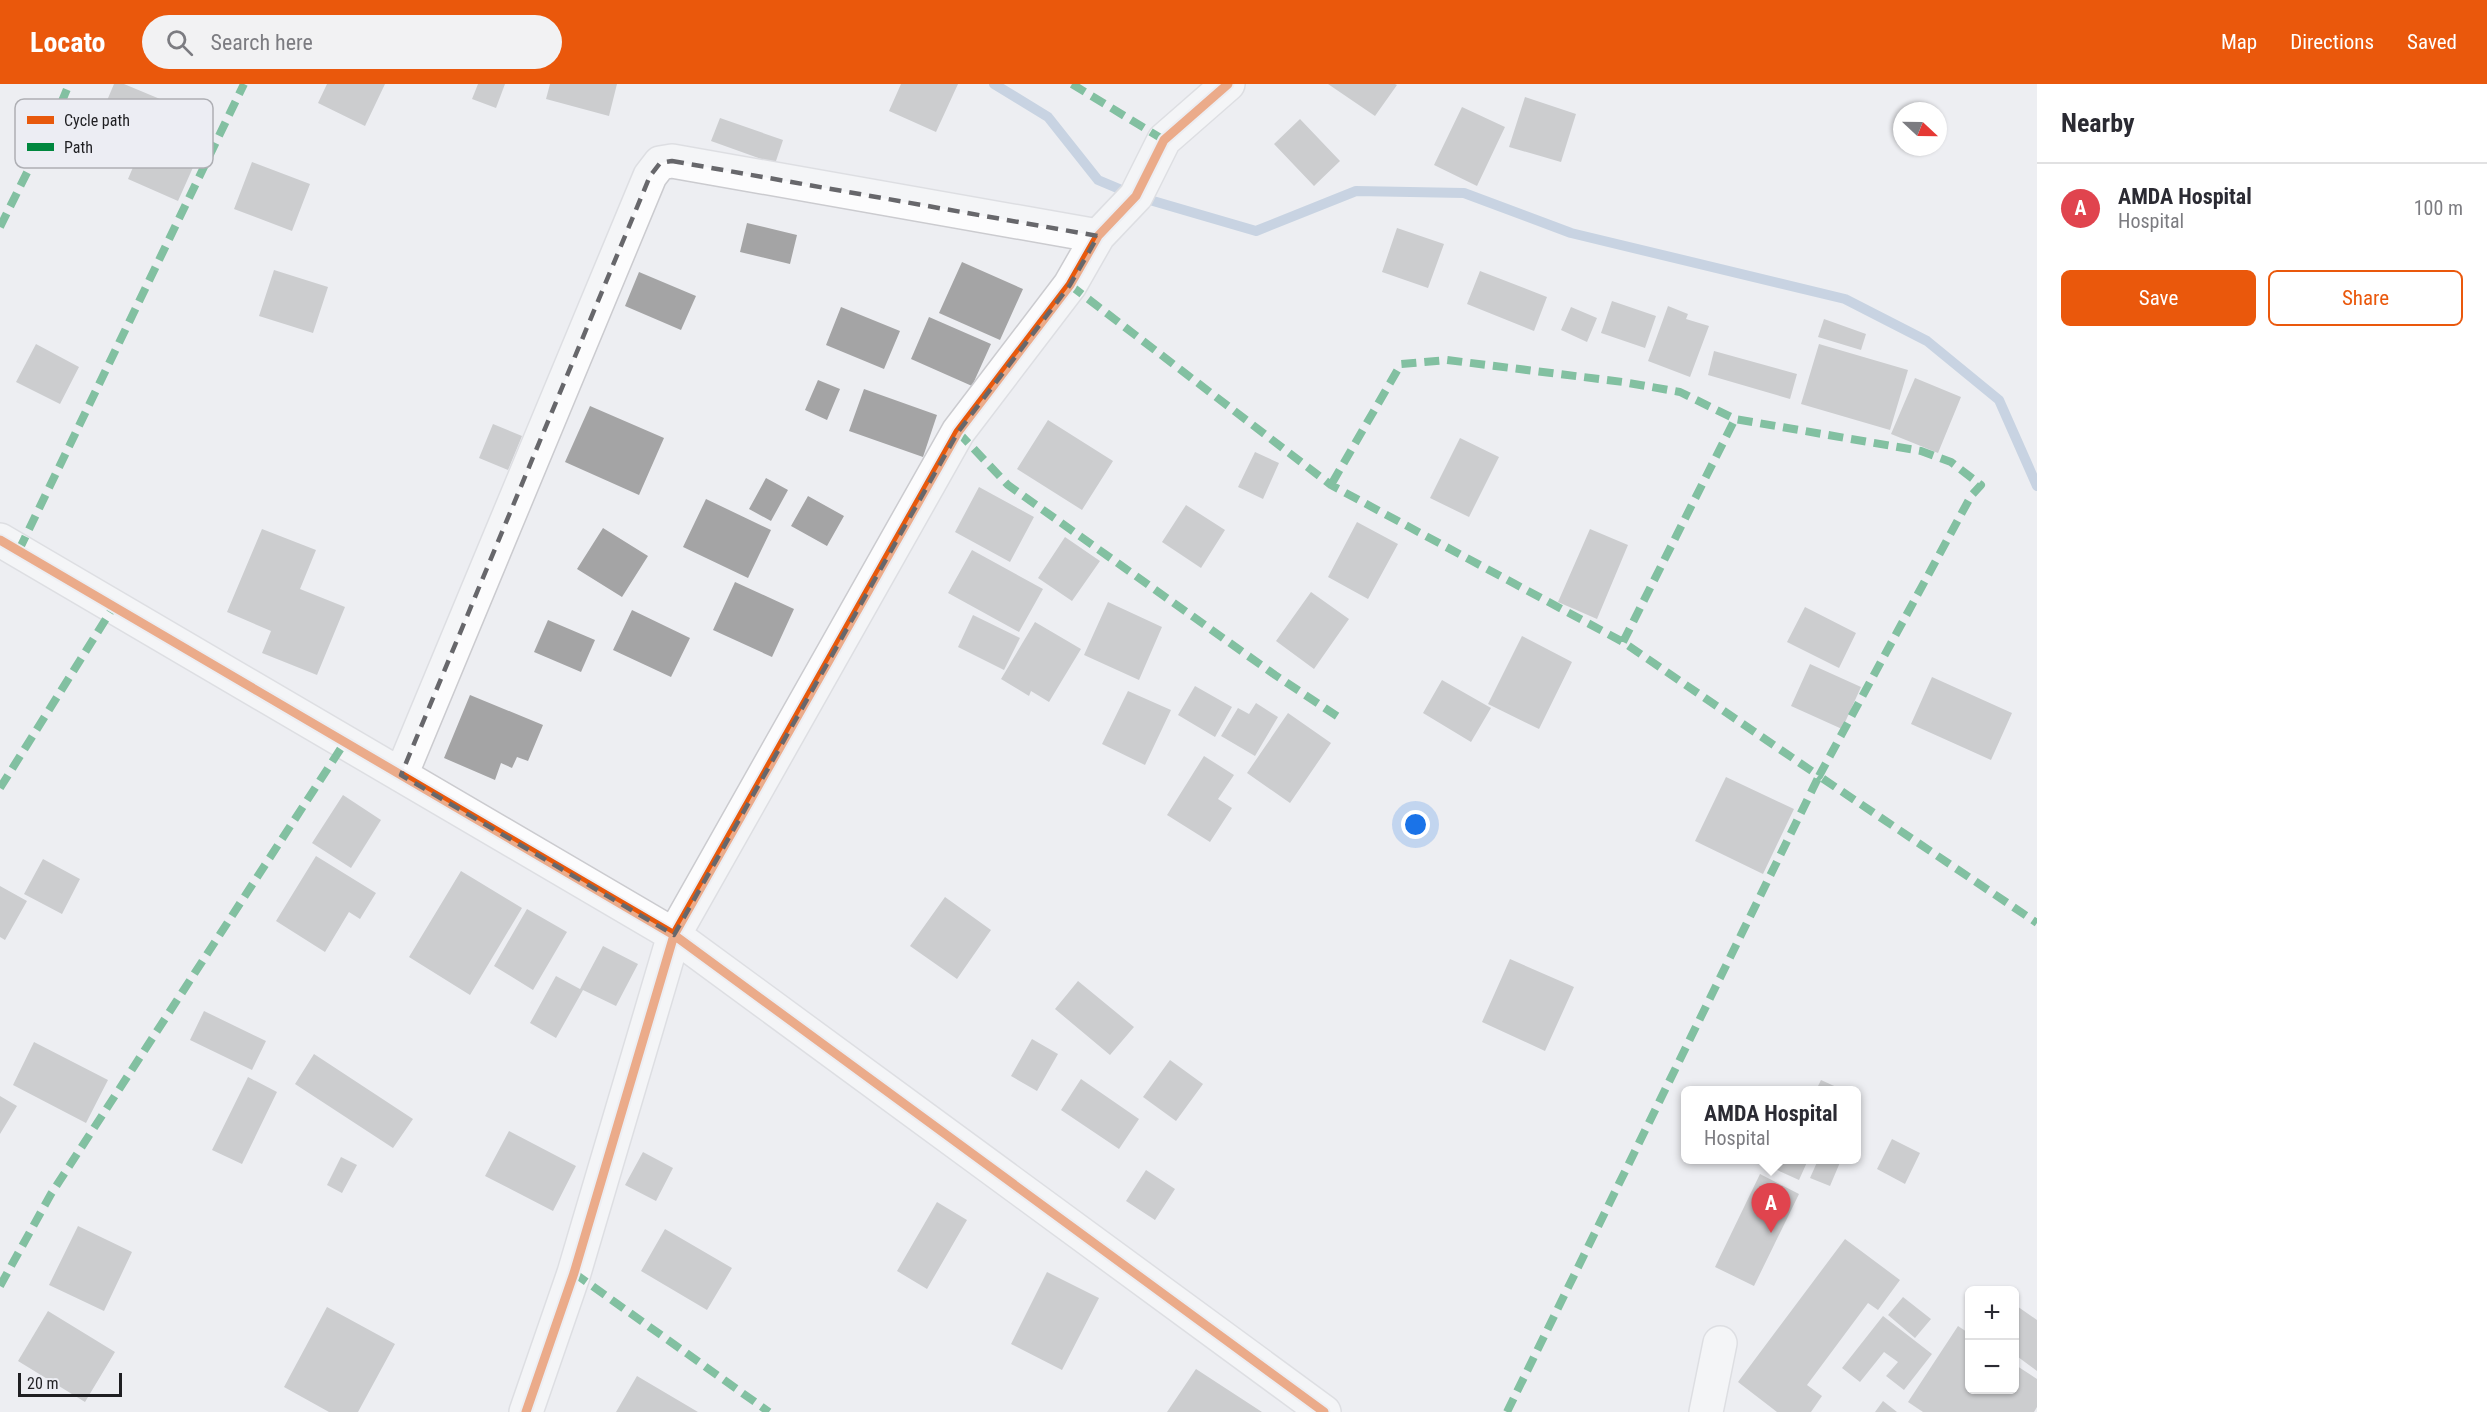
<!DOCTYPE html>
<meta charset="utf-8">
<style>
:root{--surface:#fff;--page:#f2f2f3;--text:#2b2b33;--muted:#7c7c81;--line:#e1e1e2;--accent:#ea580c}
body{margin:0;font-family:"Roboto Condensed",sans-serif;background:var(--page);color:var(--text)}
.controls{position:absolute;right:18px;bottom:18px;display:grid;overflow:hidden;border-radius:9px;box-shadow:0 2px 4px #0004}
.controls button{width:54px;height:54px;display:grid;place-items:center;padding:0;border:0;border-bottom:2px solid var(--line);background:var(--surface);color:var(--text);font:30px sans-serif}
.compass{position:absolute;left:1893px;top:18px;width:54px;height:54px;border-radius:50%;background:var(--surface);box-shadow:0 2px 4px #0004;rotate:112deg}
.scale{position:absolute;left:18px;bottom:15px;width:104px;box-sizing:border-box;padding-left:6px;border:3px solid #1f1f22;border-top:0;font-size:16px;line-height:21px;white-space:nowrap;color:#1f1f22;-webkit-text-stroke:4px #ecedf3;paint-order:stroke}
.you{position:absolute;left:1416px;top:741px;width:21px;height:21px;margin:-15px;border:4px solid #fff;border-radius:50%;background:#1a73e8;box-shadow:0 0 0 9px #1a73e833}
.badge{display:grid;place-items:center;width:39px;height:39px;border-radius:50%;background:var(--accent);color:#fff;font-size:20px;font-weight:700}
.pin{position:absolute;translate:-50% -50px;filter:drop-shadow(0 2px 3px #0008)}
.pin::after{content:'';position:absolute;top:32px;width:21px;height:18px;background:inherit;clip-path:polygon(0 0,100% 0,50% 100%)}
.popup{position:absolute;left:1681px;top:1002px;width:180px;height:78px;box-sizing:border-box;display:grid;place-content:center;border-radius:9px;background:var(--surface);filter:drop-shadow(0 2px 4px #0005);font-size:20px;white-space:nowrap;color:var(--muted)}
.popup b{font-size:22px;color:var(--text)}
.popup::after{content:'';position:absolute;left:50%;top:100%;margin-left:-12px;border:12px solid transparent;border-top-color:var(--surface)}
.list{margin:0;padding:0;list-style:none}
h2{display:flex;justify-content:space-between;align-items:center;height:78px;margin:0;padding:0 24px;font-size:26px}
h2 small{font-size:20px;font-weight:400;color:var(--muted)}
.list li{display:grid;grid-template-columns:39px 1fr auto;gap:18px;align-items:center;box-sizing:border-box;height:90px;padding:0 24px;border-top:2px solid var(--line)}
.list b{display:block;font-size:22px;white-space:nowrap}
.list p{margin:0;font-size:20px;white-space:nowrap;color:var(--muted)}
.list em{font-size:20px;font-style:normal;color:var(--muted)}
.actions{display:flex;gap:12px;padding:18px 24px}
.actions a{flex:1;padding:14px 0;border:2px solid var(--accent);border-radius:9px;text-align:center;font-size:21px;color:var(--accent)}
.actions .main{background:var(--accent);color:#fff}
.icon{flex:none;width:33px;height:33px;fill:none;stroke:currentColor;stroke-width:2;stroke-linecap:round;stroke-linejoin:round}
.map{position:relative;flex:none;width:2037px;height:1328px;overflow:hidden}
header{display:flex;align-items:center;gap:36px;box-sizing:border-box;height:84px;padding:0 30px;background:var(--accent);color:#fff}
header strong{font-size:28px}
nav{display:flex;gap:33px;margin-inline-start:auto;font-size:21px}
.search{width:420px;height:54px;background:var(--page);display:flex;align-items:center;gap:15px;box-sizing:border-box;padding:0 21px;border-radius:33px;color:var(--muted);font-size:22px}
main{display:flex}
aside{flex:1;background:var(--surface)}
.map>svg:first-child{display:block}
</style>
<header>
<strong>Locato</strong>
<div class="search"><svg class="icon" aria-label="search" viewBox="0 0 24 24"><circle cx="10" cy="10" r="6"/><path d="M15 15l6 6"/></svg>Search here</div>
<nav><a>Map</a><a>Directions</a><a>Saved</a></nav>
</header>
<main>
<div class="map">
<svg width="2037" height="1328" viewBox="0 0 2037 1328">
<rect width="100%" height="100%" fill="#edeef2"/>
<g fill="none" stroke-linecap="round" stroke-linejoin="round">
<path stroke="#9cb2ce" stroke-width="10" d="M994,0L1048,33L1098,96L1136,112L1256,147L1356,107L1464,109L1571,149L1845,215L1927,257L1999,316L2037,402"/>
</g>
<path fill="#a4a4a5" d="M114,0H124L160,15L145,51L110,37L113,31L103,26Z
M327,0H385L365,42L318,19Z
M478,0H505L496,24L472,15Z
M550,0H617L609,32L546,15Z
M901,0H958L936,48L889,27Z
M1328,0H1395L1397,1L1375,32Z
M1525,13L1576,30L1561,78L1509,63Z
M1462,23L1505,43L1477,102L1434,81Z
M720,34L783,56L775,80L711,57Z
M1300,35L1340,77L1314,102L1274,60Z
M148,48L199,70L178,117L128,95Z
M252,78L310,100L292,147L234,125Z
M747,139L797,151L790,180L740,168Z
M1397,144L1444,160L1428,204L1382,188Z
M962,178L1023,205L1000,256L939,229Z
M274,186L328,203L313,249L259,232Z
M1480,187L1547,213L1534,247L1467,220Z
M639,188L696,212L681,246L625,222Z
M1612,217L1656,232L1645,264L1601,249Z
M1668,222L1688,230L1686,235L1709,242L1690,293L1648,277Z
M841,223L900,247L884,285L826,261Z
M1571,223L1597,234L1587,258L1561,246Z
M929,233L991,260L972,302L911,275Z
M1824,235L1866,250L1861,266L1818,253Z
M36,260L79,283L60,320L16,298Z
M1819,260L1908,286L1890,346L1801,320Z
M1714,267L1797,290L1790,315L1708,291Z
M1915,294L1961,313L1938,369L1891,350Z
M818,296L840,305L827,336L805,326Z
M864,305L937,331L923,373L849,347Z
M590,322L664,354L639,411L565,378Z
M1048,336L1113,377L1082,426L1017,385Z
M493,340L522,352L508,386L479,374Z
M1460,354L1499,373L1469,433L1430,414Z
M1255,368L1279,379L1263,415L1238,403Z
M766,394L788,406L771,437L749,425Z
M979,403L1034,433L1010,478L955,448Z
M808,412L844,432L827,462L791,442Z
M706,415L771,446L748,494L683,463Z
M1186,421L1225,446L1201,484L1162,458Z
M1357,438L1398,460L1368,515L1328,493Z
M603,444L648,472L622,513L577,485Z
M262,445L316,466L300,505L345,523L317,591L262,569L271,547L227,528Z
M1590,445L1628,461L1597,535L1558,518Z
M1065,453L1100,477L1072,517L1038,494Z
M972,466L1043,505L1019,548L948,509Z
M735,498L794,525L772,573L713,546Z
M1311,508L1349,535L1314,585L1276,557Z
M1108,518L1162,543L1139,596L1084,571Z
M1805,523L1856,549L1839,584L1787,558Z
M632,526L690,554L671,593L613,566Z
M973,531L1020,554L1004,586L958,563Z
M548,536L595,556L581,588L534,568Z
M1035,538L1081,565L1049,618L1031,607L1029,612L1001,595Z
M1522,552L1572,578L1539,645L1488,620Z
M1810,580L1861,603L1842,645L1791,622Z
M1932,593L2012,629L1991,676L1911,640Z
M1442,596L1491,624L1471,658L1423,629Z
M1195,602L1232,623L1215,653L1178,631Z
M1128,607L1171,626L1145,681L1102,660Z
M470,611L543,641L528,677L517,673L512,684L501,679L495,696L444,674Z
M1256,619L1278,633L1255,672L1221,652L1238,624L1249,630Z
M1288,629L1331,659L1290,719L1247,689Z
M1204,672L1234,691L1218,715L1232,724L1210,758L1167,731Z
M1726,693L1794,725L1763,790L1695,757Z
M343,711L381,736L351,784L312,759Z
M316,772L376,809L360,835L349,828L325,868L276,837Z
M43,775L80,795L62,830L24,810Z
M461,787L522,824L470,911L409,873Z
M0,802L27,817L5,856L0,853Z
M945,813L991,846L957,895L910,862Z
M527,825L567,848L533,906L494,882Z
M603,862L638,880L616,922L583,906L556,954L530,939L556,892L580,905Z
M1510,875L1574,903L1545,967L1482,938Z
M1078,897L1134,943L1110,971L1055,925Z
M204,927L266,957L252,986L190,956Z
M1032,955L1058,970L1037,1007L1011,992Z
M34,958L108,996L86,1039L13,1001Z
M314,970L413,1035L393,1064L295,1000Z
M1170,976L1203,1000L1176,1037L1143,1013Z
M248,993L277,1008L242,1080L212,1066Z
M1081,995L1139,1035L1119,1065L1061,1026Z
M1821,996L1843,1006H1816Z
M0,1012L17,1022L0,1050Z
M509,1047L576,1082L553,1127L485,1092Z
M1892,1055L1920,1069L1905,1100L1877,1085Z
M643,1068L673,1084L656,1117L625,1101Z
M341,1073L357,1081L342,1109L327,1101Z
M1768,1076H1808L1799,1096L1766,1081Z
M1818,1076H1841L1830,1102L1810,1094Z
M1146,1086L1175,1105L1155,1136L1126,1117Z
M1760,1090L1799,1110L1754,1202L1715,1183Z
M937,1118L967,1136L927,1205L897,1187Z
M78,1142L132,1168L104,1227L49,1201Z
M665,1145L732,1184L707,1226L641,1187Z
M1845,1155L1900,1196L1878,1226L1868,1219L1807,1301L1822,1312L1811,1328H1777L1738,1298Z
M1047,1188L1099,1214L1062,1286L1011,1260Z
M1903,1213L1931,1235L1915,1254L1888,1231Z
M2014,1220L2037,1236V1287L2014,1270Z
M327,1223L395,1260L358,1328H329L284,1303Z
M48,1227L115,1268L85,1318L18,1277Z
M1883,1232L1932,1270L1904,1306L1886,1292L1898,1278L1884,1268L1860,1298L1842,1284Z
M1958,1242L1970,1250V1306H2014V1280L2037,1295V1323L2034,1328H1923L1908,1318Z
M1196,1285L1262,1328H1167Z
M637,1292L698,1328H616Z
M1883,1317L1897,1328H1875Z"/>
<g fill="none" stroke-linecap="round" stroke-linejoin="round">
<defs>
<path id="minor" d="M0,456L674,851L1324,1328
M401,691L650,92L660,79L672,77L1098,152
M526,1328L574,1189L674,851L958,348L1070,201L1098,152L1136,112L1164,56L1228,0
M1706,1328L1720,1259"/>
</defs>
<use href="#minor" stroke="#cbcbcf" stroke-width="36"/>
<use href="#minor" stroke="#fcfcfd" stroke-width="33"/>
<path stroke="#00873e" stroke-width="8" stroke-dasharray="15 8" stroke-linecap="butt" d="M1072,0L1164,56
M0,143L60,22L69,0
M1070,201L1331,401L1623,558L1819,692L1971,412L1981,401L1951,378L1921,367L1735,335L1680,308L1623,298L1447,276L1401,280L1331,401
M958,348L1008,401L1275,591L1343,636
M19,466L244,0
M1623,558L1735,335
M0,704L114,522
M574,1189L769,1328
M0,1202L51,1110L345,658
M1507,1328L1819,692L2037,839"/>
<defs>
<path id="cycleway" d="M0,456L674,851L1324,1328
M526,1328L574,1189L674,851L958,348L1070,201L1098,152L1136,112L1164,56L1228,0"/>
</defs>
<use href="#cycleway" stroke="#ecedf3" stroke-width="13"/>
<use href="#cycleway" stroke="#e8590c" stroke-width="9"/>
</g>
<path d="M0 0H2037V1328H0ZM672,77L1098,152L1070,201L958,348L674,851L401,691L650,92L660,79Z" fill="#edeef2" fill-opacity=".55" fill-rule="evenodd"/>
<path fill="none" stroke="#67676b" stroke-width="4.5" stroke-dasharray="12 8" stroke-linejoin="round" d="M672,77L1098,152L1070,201L958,348L674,851L401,691L650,92L660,79Z"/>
<rect x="15" y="15" width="198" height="69" rx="9" fill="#ecedf3" stroke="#aeafb4" stroke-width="1.5"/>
<rect x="27" y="32" width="27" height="8" fill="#e8590c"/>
<rect x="27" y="59" width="27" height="8" fill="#00873e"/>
<g font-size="16" fill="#1f1f22">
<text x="64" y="42">Cycle path</text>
<text x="64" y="69">Path</text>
</g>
</svg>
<div class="controls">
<button>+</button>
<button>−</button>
</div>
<svg class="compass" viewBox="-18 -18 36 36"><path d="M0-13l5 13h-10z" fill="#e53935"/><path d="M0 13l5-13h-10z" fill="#7c7c81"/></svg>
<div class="scale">20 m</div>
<div class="you"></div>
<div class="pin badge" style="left:1771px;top:1149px;background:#e0444e">A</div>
<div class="popup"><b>AMDA Hospital</b>Hospital</div>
</div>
<aside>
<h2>Nearby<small></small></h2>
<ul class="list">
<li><span class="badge" style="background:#e0444e">A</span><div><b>AMDA Hospital</b><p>Hospital</p></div><em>100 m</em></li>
</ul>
<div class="actions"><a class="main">Save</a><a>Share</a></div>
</aside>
</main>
